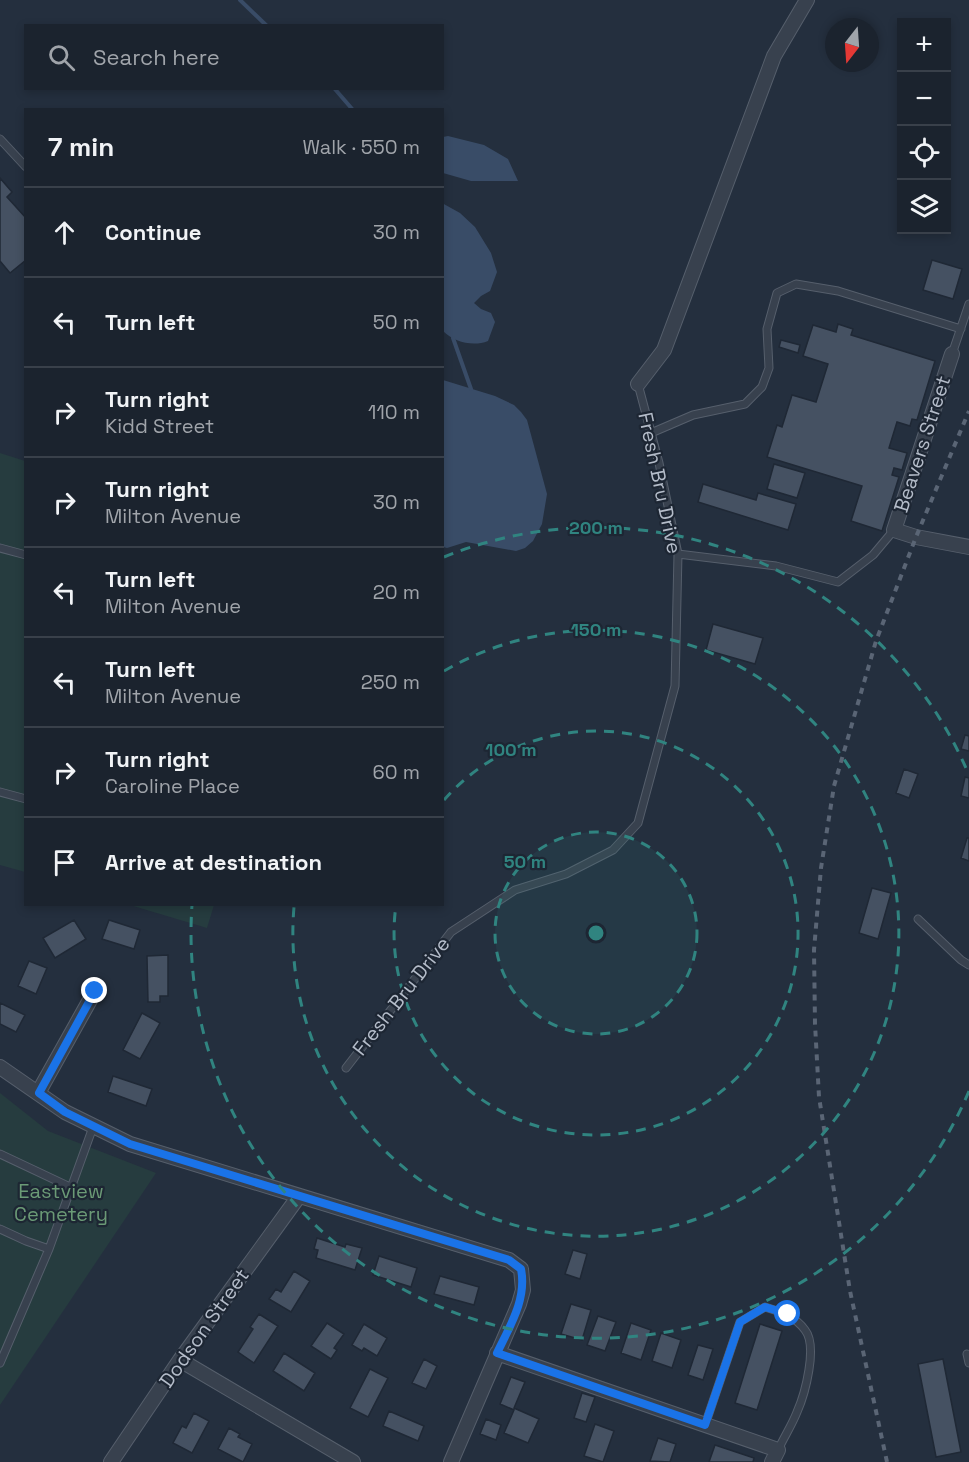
<!DOCTYPE html>
<meta charset="utf-8">
<style>
:root{--surface:#1b232e;--page:#242b36;--text:#f1f3f6;--muted:#a0a4aa;--line:#39404a}
body{margin:0;font-family:"Space Grotesk",sans-serif;background:var(--page);color:var(--text)}
.controls{position:absolute;right:18px;top:18px;display:grid;overflow:hidden;border-radius:0px;box-shadow:0 3px 9px #0003}
.controls button{width:54px;height:54px;display:grid;place-items:center;padding:0;border:0;border-bottom:2px solid var(--line);background:var(--surface);color:var(--text);font:30px sans-serif}
.compass{position:absolute;left:825px;top:18px;width:54px;height:54px;border-radius:50%;background:var(--surface);box-shadow:0 3px 9px #0003;rotate:197deg}
.stop{position:absolute;width:18px;height:18px;margin:-14px;border:4px solid #1a73e8;border-radius:50%;background:#fff}
.stop.end{background:#1a73e8;border-color:#fff;box-shadow:0 2px 6px #0008}
.list{margin:0;padding:0;list-style:none}
h2{display:flex;justify-content:space-between;align-items:center;height:78px;margin:0;padding:0 24px;font-size:26px}
h2 small{font-size:20px;font-weight:400;color:var(--muted)}
.list li{display:grid;grid-template-columns:39px 1fr auto;gap:18px;align-items:center;box-sizing:border-box;height:90px;padding:0 24px;border-top:2px solid var(--line)}
.list b{display:block;font-size:22px;white-space:nowrap}
.list p{margin:0;font-size:20px;white-space:nowrap;color:var(--muted)}
.list em{font-size:20px;font-style:normal;color:var(--muted)}
.icon{flex:none;width:33px;height:33px;fill:none;stroke:currentColor;stroke-width:2;stroke-linecap:round;stroke-linejoin:round}
.map{position:relative;flex:none;width:969px;height:1462px;overflow:hidden}
.search{position:absolute;background:var(--surface);box-shadow:0 3px 9px #0003;left:24px;top:24px;width:420px;height:66px;display:flex;align-items:center;gap:15px;box-sizing:border-box;padding:0 21px;border-radius:0px;color:var(--muted);font-size:22px}
.panel{position:absolute;background:var(--surface);box-shadow:0 3px 9px #0003;left:24px;top:108px;width:420px;height:798px;border-radius:0px}
.map>svg:first-child{display:block}
</style>
<div class="map">
<svg width="969" height="1462" viewBox="0 0 969 1462">
<rect width="100%" height="100%" fill="#242f3e"/>
<path fill="#263c3f" d="M0,453L25,461V872L0,865Z
M130,905H214L207,928Z
M0,1093L48,1131L156,1173L0,1405Z"/>
<path fill="#394c67" d="M448,136L484,145L508,159L518,181H471L443,173V137Z
M442,203L460,213L475,227L491,253L497,272L490,291L481,296L474,303L481,309L491,313L495,322L488,341C473,347 454,342 443,331Z
M443,380L495,396L514,405L521,412L527,420L547,494L542,524L533,541L525,548L516,551L466,542L447,548L443,547Z"/>
<g fill="none" stroke-linecap="round" stroke-linejoin="round">
<path stroke="#394c67" stroke-width="4" d="M240,0L267,26
M334,88L353,110
M453,338L471,389"/>
</g>
<path fill="#455162" stroke="#1f2835" stroke-width="1.5" d="M0,178L12,192L7,197L26,218V260L10,273L0,261Z
M932,260L962,269L953,299L923,290Z
M838,324L853,329L851,335L935,361L917,420L912,419L910,426L897,422L889,448L907,453L902,470L894,468L892,475L899,477L882,531L851,521L862,486L767,457L777,425L782,427L792,395L816,402L828,364L803,356L813,325L836,332Z
M781,340L800,345L798,353L779,347Z
M774,464L805,473L797,498L767,489Z
M703,484L756,500L758,493L796,504L788,530L698,502Z
M713,624L763,638L755,664L706,650Z
M965,735L969,736V751L961,749Z
M904,769L918,774L909,798L896,793Z
M965,777L969,778V798L961,796Z
M967,838H969V861L961,858Z
M872,888L891,893L878,939L859,933Z
M74,920L86,939L55,958L43,938Z
M109,920L140,930L134,949L102,939Z
M168,955V996H160V1002H148L147,956Z
M29,961L47,968L36,994L18,986Z
M0,1003L25,1015L16,1032L0,1024Z
M142,1013L160,1023L140,1059L123,1050Z
M113,1076L152,1089L146,1106L108,1092Z
M317,1238L345,1247L346,1244L362,1248L355,1270L316,1258L318,1250L314,1249Z
M573,1250L587,1254L580,1279L565,1274Z
M379,1256L417,1268L411,1287L373,1275Z
M294,1271L310,1281L291,1312L269,1299L276,1289L281,1292Z
M440,1276L479,1287L474,1305L434,1294Z
M571,1304L591,1310L582,1340L561,1334Z
M259,1314L278,1326L254,1363L238,1352L253,1329L250,1327Z
M598,1316L616,1322L605,1351L587,1345Z
M327,1323L344,1334L334,1348L337,1350L331,1359L311,1346Z
M631,1323L651,1330L641,1360L621,1353Z
M364,1324L387,1338L377,1356L364,1348L362,1351L352,1345Z
M760,1324L782,1331L757,1410L735,1403Z
M661,1333L681,1340L672,1368L652,1361Z
M698,1345L713,1349L703,1380L688,1375Z
M284,1353L315,1373L304,1391L273,1371Z
M424,1359L437,1366L426,1389L412,1383Z
M943,1359L961,1452L936,1457L918,1364Z
M370,1369L388,1378L368,1417L350,1408Z
M511,1377L525,1382L514,1408L539,1419L528,1443L504,1433L514,1410L500,1404Z
M582,1393L595,1397L586,1422L574,1418Z
M389,1411L424,1426L418,1441L383,1426Z
M194,1413L209,1421L192,1453L173,1443L182,1426L186,1428Z
M486,1419L501,1425L496,1440L480,1434Z
M595,1424L614,1431L603,1462L584,1456Z
M229,1428L240,1434L238,1437L252,1444L243,1462L218,1449Z
M658,1438L676,1444L670,1462L650,1461Z
M715,1445L754,1458L753,1462H709Z"/>
<g fill="none" stroke-linecap="round" stroke-linejoin="round">
<defs>
<path id="service" d="M0,139L26,167
M952,354L969,304
M651,433L693,415L745,404L762,387L769,368L767,329L777,293L796,284L838,291L961,329
M0,548L26,555
M678,554L776,566L838,582L873,555L894,530
M0,792L26,799
M918,919L961,960L969,965
M346,1068L451,932L515,890L566,874L613,850L638,823L675,686L678,554L659,463L638,384
M0,1154L70,1187
M0,1229L26,1241L49,1249
M967,1354L969,1363
M0,1363L49,1249L93,1127
M705,1425L740,1322L765,1307C781,1312 795,1316 805,1330C818,1346 805,1394 797,1412C792,1425 784,1437 778,1450"/>
<path id="minor" d="M952,354L894,530L916,537L969,547
M638,384L664,350L774,56L807,0
M0,1067L65,1112L130,1144L509,1260L521,1269L523,1290L519,1304L451,1462
M38,1093L95,991
M497,1353L778,1450L772,1462
M180,1360L353,1462
M111,1462L180,1360L299,1196"/>
</defs>
<use href="#service" stroke="#565f6c" stroke-width="9"/>
<use href="#minor" stroke="#565f6c" stroke-width="16"/>
<use href="#service" stroke="#38414e" stroke-width="7"/>
<use href="#minor" stroke="#38414e" stroke-width="14"/>
<path stroke="#5a6575" stroke-width="4" stroke-dasharray="6 6" stroke-linecap="butt" d="M887,1462L850,1291L819,1097L815,1024L814,950L821,868L834,786L876,641L916,537L969,411"/>
</g>
<g fill="none" stroke-linecap="round" stroke-linejoin="round">
<path stroke="#1a73e8" stroke-width="8" d="M95,991L39,1093L65,1112L130,1144L509,1260L521,1269C527,1299 510,1326 497,1353L705,1425L740,1322L765,1307L788,1314"/>
</g>
<circle cx="596" cy="933" r="101" fill="#308480" fill-opacity=".12"/>
<g fill="none" stroke="#308480" stroke-width="3" stroke-dasharray="10 8">
<circle cx="596" cy="933" r="101"/>
<path d="M444 800A202 202 0 1 1 396 905"/>
<path d="M444 671A303 303 0 1 1 294 907"/>
<path d="M969 1091A405 405 0 0 1 192 905M444 557A405 405 0 0 1 969 775"/>
</g>
<g text-anchor="middle" stroke-width="4.5" stroke-linejoin="round" paint-order="stroke">
<g font-size="20" fill="#b4bcc9" stroke="#1d2633">
<text transform="translate(922 444) rotate(-72)" y="7">Beavers Street</text>
<text transform="translate(660 483) rotate(78)" y="7">Fresh Bru Drive</text>
<text transform="translate(401 996) rotate(-52)" y="7">Fresh Bru Drive</text>
<text transform="translate(204 1328) rotate(-55)" y="7">Dodson Street</text>
</g>
<g font-size="20" fill="#6b9a76" stroke="#1d2633">
<text x="61" y="1198">Eastview<tspan x="61" dy="23">Cemetery</tspan></text>
</g>
</g>
<circle cx="596" cy="933" r="9" fill="#308480" stroke="#1d2633" stroke-width="3"/>
<g font-size="18" text-anchor="middle" font-weight="bold" fill="#308480" stroke="#1d2633" stroke-width="4.5" stroke-linejoin="round" paint-order="stroke">
<text x="596" y="534">200 m</text>
<text x="596" y="636">150 m</text>
<text x="511" y="756">100 m</text>
<text x="525" y="868">50 m</text>
</g>
</svg>
<div class="controls">
<button>+</button>
<button>−</button>
<button><svg class="icon" aria-label="locate" viewBox="0 0 24 24"><circle cx="12" cy="12" r="6"/><path d="M12 2v4M12 18v4M2 12h4M18 12h4"/></svg></button>
<button><svg class="icon" aria-label="layers" viewBox="0 0 24 24"><path d="M12 4l9 5-9 5-9-5zM3 14l9 5 9-5"/></svg></button>
</div>
<svg class="compass" viewBox="-18 -18 36 36"><path d="M0-13l5 13h-10z" fill="#e53935"/><path d="M0 13l5-13h-10z" fill="#a0a4aa"/></svg>
<div class="stop" style="left:788px;top:1314px"></div>
<div class="stop end" style="left:95px;top:991px"></div>
<div class="search"><svg class="icon" aria-label="search" viewBox="0 0 24 24"><circle cx="10" cy="10" r="6"/><path d="M15 15l6 6"/></svg>Search here</div>
<section class="panel">
<h2>7 min<small>Walk · 550 m</small></h2>
<ul class="list">
<li><svg class="icon" aria-label="ahead" viewBox="0 0 24 24"><path d="M12 20V5M6 11l6-6 6 6"/></svg><div><b>Continue</b></div><em>30 m</em></li>
<li><svg class="icon" aria-label="left" viewBox="0 0 24 24"><path d="M17 20v-9H6M10 6l-5 5 5 5"/></svg><div><b>Turn left</b></div><em>50 m</em></li>
<li><svg class="icon" aria-label="right" viewBox="0 0 24 24"><path d="M7 20v-9h11M14 6l5 5-5 5"/></svg><div><b>Turn right</b><p>Kidd Street</p></div><em>110 m</em></li>
<li><svg class="icon" aria-label="right" viewBox="0 0 24 24"><path d="M7 20v-9h11M14 6l5 5-5 5"/></svg><div><b>Turn right</b><p>Milton Avenue</p></div><em>30 m</em></li>
<li><svg class="icon" aria-label="left" viewBox="0 0 24 24"><path d="M17 20v-9H6M10 6l-5 5 5 5"/></svg><div><b>Turn left</b><p>Milton Avenue</p></div><em>20 m</em></li>
<li><svg class="icon" aria-label="left" viewBox="0 0 24 24"><path d="M17 20v-9H6M10 6l-5 5 5 5"/></svg><div><b>Turn left</b><p>Milton Avenue</p></div><em>250 m</em></li>
<li><svg class="icon" aria-label="right" viewBox="0 0 24 24"><path d="M7 20v-9h11M14 6l5 5-5 5"/></svg><div><b>Turn right</b><p>Caroline Place</p></div><em>60 m</em></li>
<li><svg class="icon" aria-label="arrive" viewBox="0 0 24 24"><path d="M6 21V4h12l-3 4 3 4H6"/></svg><div><b>Arrive at destination</b></div></li>
</ul>
</section>
</div>
